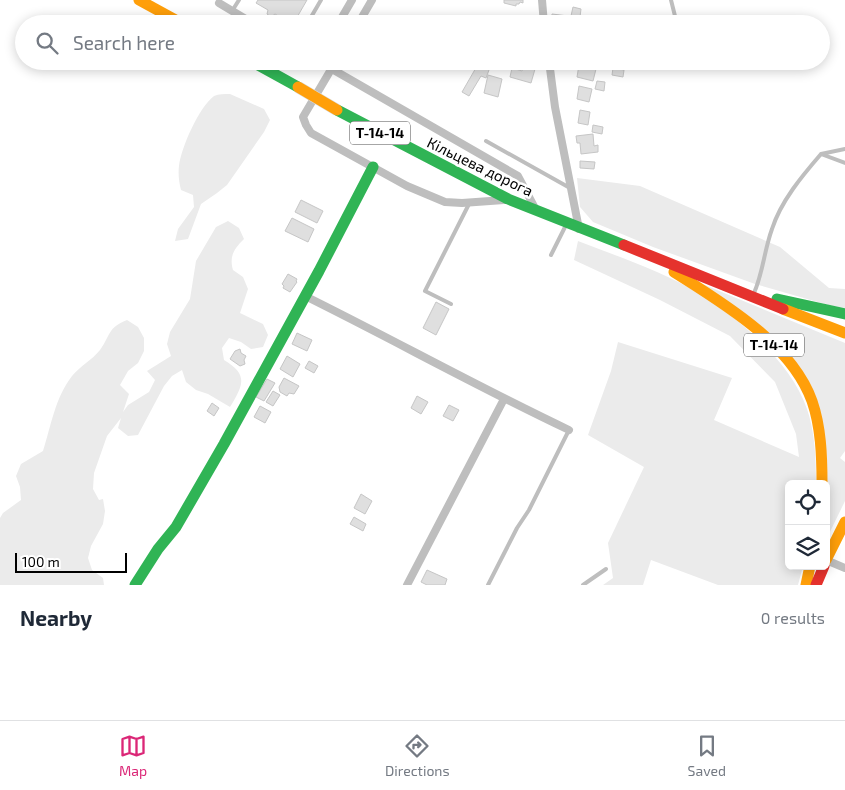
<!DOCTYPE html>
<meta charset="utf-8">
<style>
:root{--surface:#fff;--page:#f6f6f7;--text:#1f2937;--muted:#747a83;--line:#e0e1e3;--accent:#db2777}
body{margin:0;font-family:"Exo 2",sans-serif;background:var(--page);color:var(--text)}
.controls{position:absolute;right:15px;bottom:15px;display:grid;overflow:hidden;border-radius:8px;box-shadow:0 2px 12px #0003}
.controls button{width:45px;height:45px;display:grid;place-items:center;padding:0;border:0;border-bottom:1px solid var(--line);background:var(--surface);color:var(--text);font:25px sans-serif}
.scale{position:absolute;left:15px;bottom:12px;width:112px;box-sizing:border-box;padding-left:5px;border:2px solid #000;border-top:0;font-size:14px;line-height:18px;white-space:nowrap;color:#000;-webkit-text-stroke:4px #fff;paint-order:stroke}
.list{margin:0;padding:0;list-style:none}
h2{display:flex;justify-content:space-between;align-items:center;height:65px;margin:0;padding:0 20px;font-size:21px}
h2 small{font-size:16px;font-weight:400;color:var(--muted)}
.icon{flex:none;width:28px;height:28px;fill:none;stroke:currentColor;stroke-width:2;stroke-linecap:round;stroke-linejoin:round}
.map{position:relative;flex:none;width:845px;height:585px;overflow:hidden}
.search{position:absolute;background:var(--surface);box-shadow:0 2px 12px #0003;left:15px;right:15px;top:15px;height:55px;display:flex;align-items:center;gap:12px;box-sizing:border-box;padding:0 18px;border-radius:28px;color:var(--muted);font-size:19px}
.sheet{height:135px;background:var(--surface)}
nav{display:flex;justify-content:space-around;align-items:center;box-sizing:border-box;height:70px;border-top:1px solid var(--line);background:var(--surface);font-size:14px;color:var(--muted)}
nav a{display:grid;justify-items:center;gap:2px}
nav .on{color:var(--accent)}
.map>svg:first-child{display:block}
</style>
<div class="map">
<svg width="845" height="585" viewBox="0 0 845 585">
<rect width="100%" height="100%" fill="#fff"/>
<path fill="#ebebeb" d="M230,94L264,109L270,120L264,132L227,185L217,193L201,204L188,239L175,241L178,229L194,207L193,195L181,190C179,182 178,174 179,166C181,148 199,107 214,96C219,94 224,94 230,94Z
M577,178L640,186L780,247L829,288L845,289V308L828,305L755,284L653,247L593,222L580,207Z
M228,221L239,228L244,239C234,249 229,256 233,270L243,277L248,289L240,313L263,324L268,335L263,347L251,349L241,342L229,338L222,348L224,360C249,375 243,385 230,407L208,394L196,390L186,382L182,370L172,376L164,386L138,435L128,436L118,428L121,418L107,436L94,473L93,489L99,500L103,499L105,511L103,524L91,546L88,558L92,570L103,578L104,585H0V518L3,513L21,500L20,487L16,476L21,464L43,451C51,426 55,398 72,376C80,366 92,360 100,350C111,335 107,328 127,320L138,327L144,338V351L138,363L128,371L120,385L129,394L123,412L128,405L149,392L155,380L147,371L171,356L167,344L170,332L190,299L196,261L216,227Z
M578,241C619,257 662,271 700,294C722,308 744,325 762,343C781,362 798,383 807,409C815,432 816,459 816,484H789V566H803L798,585H718L651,560L643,585H603L613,578L608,543L644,467L588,435L611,371L618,342L732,378L714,420L799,457L796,434L775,382L730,336L660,300L574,260Z
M700,283L845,343V451L840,458L845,462V501L826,540L827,471L811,386Z"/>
<path fill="#dfdfdf" stroke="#c6c6c6" d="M258,0H307L296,19L297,24H288L287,21L275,14L271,17L267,14L268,10L256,3Z
M504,0H523V3L520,2L519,4H516V6L504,3Z
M573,7L581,9L580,17L571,16Z
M552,14L568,16L567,24H551Z
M579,65L596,69L593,81L577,77Z
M477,66L489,70L486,78L481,76L469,96L462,92Z
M524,66L535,69L531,83L510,77L512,68L522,71Z
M613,68L624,70L623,77L612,75Z
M488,75L502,79L498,97L484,93Z
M597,81L605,82L604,91L595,89Z
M579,86L592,89L589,102L577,99Z
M580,110L590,112L588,125L578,123Z
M593,125L603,127L602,134L592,132Z
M593,134L594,146L598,145V152L581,154L580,143H577L576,136Z
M580,161L595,162L594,169L580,168Z
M301,200L323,211L317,223L295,212Z
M292,218L314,229L308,242L285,231Z
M288,274L297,279L296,281L297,282L290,292L283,288L284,286L282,284Z
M436,302L449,309L436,335L423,328Z
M297,333L312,340L307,351L292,344Z
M240,349L241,353L246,356L244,360L245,364L240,366L230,359L235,351Z
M287,356L300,364L293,377L280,369Z
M309,361L318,366L314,373L305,368Z
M284,378L299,386L294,394L289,393L287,396L280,392L279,387Z
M267,379L275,383L264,401L256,397Z
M273,391L280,395L273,406L266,402Z
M417,396L428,402L421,414L411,408Z
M212,403L219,408L214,416L207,411Z
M449,405L459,410L453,421L443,416Z
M260,406L271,412L265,423L254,417Z
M361,494L372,501L365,514L354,508Z
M354,517L366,524L363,531L350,524Z
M427,570L447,579L445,585H427L421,582Z"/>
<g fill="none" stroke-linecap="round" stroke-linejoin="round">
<path stroke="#bebebe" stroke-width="4" d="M671,0L677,24
M232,11L239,0
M307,24L321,0
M486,141L570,188
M821,154L845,163
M551,255L566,225
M754,293C763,273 764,251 772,229C781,201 802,176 821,154L845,149
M451,304L425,291L470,202
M488,585L517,528L529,510L569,430
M583,585L606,569"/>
<path stroke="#bebebe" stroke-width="8" d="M542,0L544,24
M219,3L254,24
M338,24L352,0
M358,24L372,0
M318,61L518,176L536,210
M336,61L303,117L306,125L311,133L407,186L445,202L462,203L504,200
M549,61L555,107L579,229
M305,296C394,340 480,388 569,430
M826,560L845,568
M407,585L504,399"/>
<path stroke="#30b455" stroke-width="11" d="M251,61L298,87
M337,110L508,199L624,245
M777,299L845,314
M135,585L158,549L176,527L224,444L319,271L373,167"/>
<path stroke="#ff9f0a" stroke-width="11" d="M139,0L183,24
M674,272C723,303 791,343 812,401C821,427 822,456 822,484
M783,309L845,333
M826,560L845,522
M806,585L810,566"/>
<path stroke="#e5322d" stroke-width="11" d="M624,245L783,309
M816,585L824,566"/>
<defs>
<path id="slow-bridge" d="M298,87L337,110"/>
</defs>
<use href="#slow-bridge" stroke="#dbdbdb" stroke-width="12" stroke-linecap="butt"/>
<use href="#slow-bridge" stroke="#ff9f0a" stroke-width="11"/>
</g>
<g text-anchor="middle" stroke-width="5" stroke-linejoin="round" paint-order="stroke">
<g fill="#fff" stroke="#4c4c4c" stroke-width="1">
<rect x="350" y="121.5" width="60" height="23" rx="4"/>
<rect x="744" y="333.5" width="60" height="23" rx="4"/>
</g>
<g font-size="14" font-weight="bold" fill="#000">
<text x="380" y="138">Т-14-14</text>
<text x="774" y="350">Т-14-14</text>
</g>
<g font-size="15" fill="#000" stroke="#fff">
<text transform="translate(480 167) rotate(26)" y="5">Кільцева дорога</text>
</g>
</g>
</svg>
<div class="controls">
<button><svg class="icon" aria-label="locate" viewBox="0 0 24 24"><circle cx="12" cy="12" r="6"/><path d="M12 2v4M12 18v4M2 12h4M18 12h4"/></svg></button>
<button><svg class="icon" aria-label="layers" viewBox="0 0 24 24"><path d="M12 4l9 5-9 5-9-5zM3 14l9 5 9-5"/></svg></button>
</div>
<div class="scale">100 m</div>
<div class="search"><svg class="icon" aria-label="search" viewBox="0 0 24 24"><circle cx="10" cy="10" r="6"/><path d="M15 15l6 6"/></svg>Search here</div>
</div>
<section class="sheet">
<h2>Nearby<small>0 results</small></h2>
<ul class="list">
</ul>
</section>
<nav>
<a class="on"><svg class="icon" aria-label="map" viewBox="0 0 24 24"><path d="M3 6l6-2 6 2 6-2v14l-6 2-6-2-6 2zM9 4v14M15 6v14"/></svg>Map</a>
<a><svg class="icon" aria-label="directions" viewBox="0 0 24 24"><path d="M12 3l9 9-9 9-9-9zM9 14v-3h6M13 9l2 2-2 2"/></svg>Directions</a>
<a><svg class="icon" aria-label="saved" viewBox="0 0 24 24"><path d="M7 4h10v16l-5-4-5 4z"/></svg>Saved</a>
</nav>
